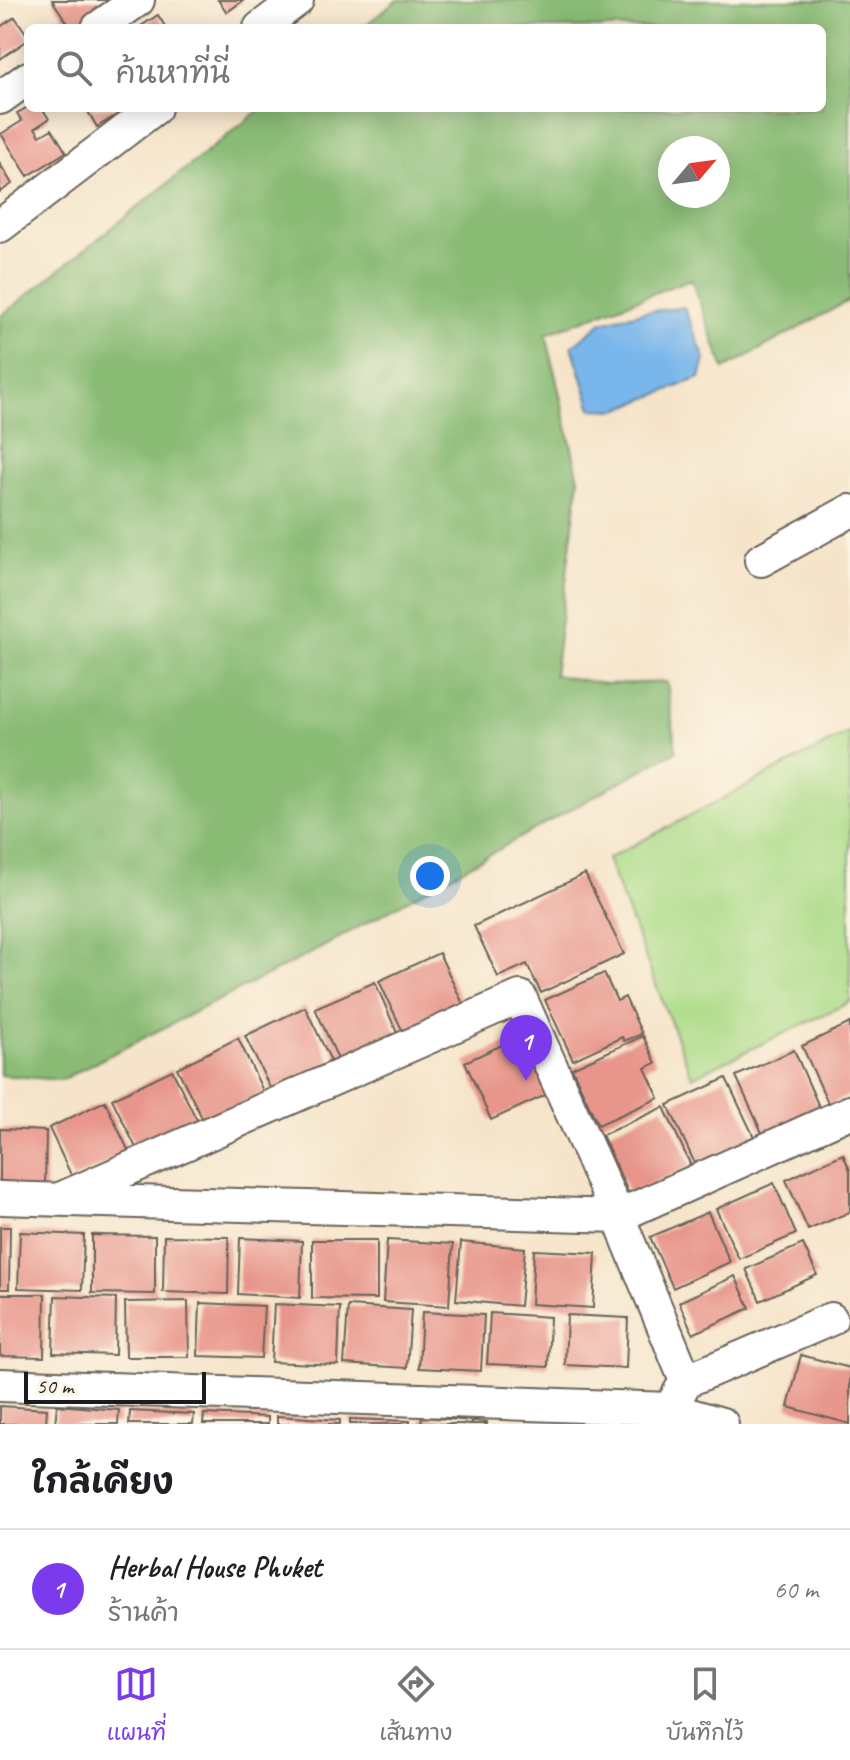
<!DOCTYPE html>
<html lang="th">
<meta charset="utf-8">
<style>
:root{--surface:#fff;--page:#f2f2f2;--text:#202124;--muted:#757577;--line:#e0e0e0;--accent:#7c3aed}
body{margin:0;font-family:Caveat,"Playpen Sans Thai",sans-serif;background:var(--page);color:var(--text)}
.compass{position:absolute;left:658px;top:136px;width:72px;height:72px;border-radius:50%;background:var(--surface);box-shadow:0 4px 20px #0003;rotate:61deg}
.scale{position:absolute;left:24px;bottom:20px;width:182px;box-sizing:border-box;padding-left:8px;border:4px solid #1c1c1c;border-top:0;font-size:22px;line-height:28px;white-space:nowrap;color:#1c1c1c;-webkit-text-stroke:6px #fcf5e5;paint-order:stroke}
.you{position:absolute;left:430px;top:876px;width:28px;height:28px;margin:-20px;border:6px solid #fff;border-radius:50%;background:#1a73e8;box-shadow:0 0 0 12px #1a73e833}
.badge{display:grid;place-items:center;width:52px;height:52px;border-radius:50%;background:var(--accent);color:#fff;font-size:26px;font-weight:700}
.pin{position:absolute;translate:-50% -66px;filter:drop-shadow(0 2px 4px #0008)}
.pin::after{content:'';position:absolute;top:42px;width:28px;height:24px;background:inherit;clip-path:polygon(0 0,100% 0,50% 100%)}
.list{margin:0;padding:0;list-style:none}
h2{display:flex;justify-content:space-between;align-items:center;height:104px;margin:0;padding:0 32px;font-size:34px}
h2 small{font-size:26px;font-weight:400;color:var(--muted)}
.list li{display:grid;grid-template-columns:52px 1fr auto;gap:24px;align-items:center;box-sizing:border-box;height:120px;padding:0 32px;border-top:2px solid var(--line)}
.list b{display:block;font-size:30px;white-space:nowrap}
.list p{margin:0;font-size:26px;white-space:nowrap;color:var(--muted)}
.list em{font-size:26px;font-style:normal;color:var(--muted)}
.icon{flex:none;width:44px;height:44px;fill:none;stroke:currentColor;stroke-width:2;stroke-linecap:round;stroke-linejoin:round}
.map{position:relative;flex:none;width:850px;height:1424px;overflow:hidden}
.search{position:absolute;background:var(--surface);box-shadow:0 4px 20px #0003;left:24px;right:24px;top:24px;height:88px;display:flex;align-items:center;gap:20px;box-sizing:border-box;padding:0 28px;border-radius:12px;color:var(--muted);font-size:30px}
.sheet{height:224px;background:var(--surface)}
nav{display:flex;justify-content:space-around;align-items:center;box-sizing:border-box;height:112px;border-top:2px solid var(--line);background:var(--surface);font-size:22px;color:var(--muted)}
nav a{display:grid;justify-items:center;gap:4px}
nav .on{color:var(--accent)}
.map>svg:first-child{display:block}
</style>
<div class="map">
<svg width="850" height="1424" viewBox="0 0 850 1424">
<rect width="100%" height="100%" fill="#fcf5e5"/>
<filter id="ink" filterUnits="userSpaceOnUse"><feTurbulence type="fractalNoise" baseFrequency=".0125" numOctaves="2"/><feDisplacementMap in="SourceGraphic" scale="16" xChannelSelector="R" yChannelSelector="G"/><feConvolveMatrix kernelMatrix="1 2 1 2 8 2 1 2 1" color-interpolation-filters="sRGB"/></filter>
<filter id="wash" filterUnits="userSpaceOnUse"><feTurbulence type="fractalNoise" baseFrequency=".006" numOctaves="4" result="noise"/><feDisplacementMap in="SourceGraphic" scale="32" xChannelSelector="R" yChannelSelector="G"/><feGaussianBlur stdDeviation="1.8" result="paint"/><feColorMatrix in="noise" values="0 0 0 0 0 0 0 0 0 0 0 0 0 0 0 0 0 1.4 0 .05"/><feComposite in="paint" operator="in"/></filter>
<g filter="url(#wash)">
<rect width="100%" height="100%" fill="#f5e4c9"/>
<path fill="#acdb88" stroke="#647c52" stroke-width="2" d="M850,732V1002L692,1077L607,859Z"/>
<path fill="#89bb74" stroke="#526c48" stroke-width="2" fill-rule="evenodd" d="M397,0H850V300L724,369L691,279L546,334L579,479L554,675L605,684L667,682L676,751L319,949L61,1080L0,1075V317L262,108H822V28H362ZM670,148H718V196H670Z"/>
<path fill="#78b6eb" stroke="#4a6984" stroke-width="2" d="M684,307L705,359L700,378L617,410L592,409L572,346L602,322L643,312Z"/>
<g id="blocks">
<path fill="#e8968b" d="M52,0H121L85,28H71Z
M218,0H244L227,12Z
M158,15L166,28H138Z
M15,17L28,36V40L0,59V27Z
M28,107L42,108L49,119L35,128L40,136L52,129L66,152L28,176L1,134L22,121L17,113Z
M86,108H128L97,127Z
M0,164L12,184L0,192Z
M585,874L624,954L541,993L527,964L498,977L474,926Z
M439,953L464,1006L404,1034L379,981Z
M604,973L617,1001L625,997L642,1034L624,1041L622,1037L573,1060L545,1000Z
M375,982L400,1040L341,1066L315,1008Z
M305,1007L331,1061L271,1090L245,1036Z
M850,1023V1095L829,1105L802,1046Z
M643,1036L656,1063L645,1068L659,1098L598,1125L572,1068Z
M238,1038L264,1093L204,1122L177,1068Z
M515,1039L527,1067L536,1063L550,1093L491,1120L465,1062Z
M794,1050L820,1109L763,1135L736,1076Z
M172,1070L199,1124L139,1154L112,1099Z
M726,1078L754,1137L695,1164L668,1105Z
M105,1101L129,1152L73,1179L49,1128Z
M664,1107L691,1166L629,1194L602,1135Z
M0,1129L46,1131L45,1190L0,1189Z
M843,1154L850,1170V1212L808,1230L786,1180Z
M774,1183L796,1234L739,1259L716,1209Z
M708,1212L730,1262L673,1288L650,1237Z
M0,1227H10L9,1289H0Z
M20,1232L84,1235L82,1290L18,1288Z
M92,1235L155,1236V1294L92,1293Z
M164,1236L229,1237L228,1294L163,1292Z
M240,1238L302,1241L300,1298L238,1294Z
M312,1240H377V1299L312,1298Z
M387,1240L453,1244L449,1306L383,1302Z
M461,1242L525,1248L520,1306L456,1300Z
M803,1244L817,1275L760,1301L746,1269Z
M534,1250L596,1253L593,1308L531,1304Z
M735,1276L750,1308L693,1334L679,1302Z
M0,1294H45L44,1357L0,1356Z
M55,1296L116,1298L115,1355L53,1353Z
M188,1301L189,1357H126L125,1302Z
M200,1303L264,1306L261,1358L198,1356Z
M274,1304L340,1307L338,1365L271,1362Z
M348,1306L411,1310L407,1368L344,1364Z
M422,1312L484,1315L481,1371L419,1368Z
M490,1313L550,1317L548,1367L487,1364Z
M567,1315L628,1318L626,1368L565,1365Z
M801,1355L850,1368V1424L788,1407Z
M57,1405L119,1410L118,1424H55Z
M0,1406L47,1409L46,1424H0Z
M130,1411L194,1414L193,1424H129Z
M204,1414L268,1417V1424H203Z
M277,1416L340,1420V1424H277Z
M422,1417L487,1422V1424H421Z
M350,1419L410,1421V1424H350Z"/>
</g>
</g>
<g filter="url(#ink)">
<use href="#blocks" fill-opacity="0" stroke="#686259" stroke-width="2"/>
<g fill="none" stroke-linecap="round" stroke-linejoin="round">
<defs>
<path id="minor" d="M98,28L138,0
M260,28L297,0
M0,98L28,78
M0,226L155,108
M761,560L850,511
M0,1198L618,1216L850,1112
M60,1199L520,997L618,1216L686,1381L670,1409
M686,1381L831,1319
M0,1385L670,1409L722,1424"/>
</defs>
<use href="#minor" stroke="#686259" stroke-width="36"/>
<use href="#minor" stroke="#fff" stroke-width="32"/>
</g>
</g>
</svg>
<svg class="compass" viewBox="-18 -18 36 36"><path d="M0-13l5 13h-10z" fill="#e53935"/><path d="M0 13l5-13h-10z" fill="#757577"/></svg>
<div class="scale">50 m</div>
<div class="you"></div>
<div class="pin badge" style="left:526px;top:1081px">1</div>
<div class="search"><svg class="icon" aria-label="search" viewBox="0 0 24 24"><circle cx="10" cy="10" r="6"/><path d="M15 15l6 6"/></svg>ค้นหาที่นี่</div>
</div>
<section class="sheet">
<h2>ใกล้เคียง<small></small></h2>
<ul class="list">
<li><span class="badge">1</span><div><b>Herbal House Phuket</b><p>ร้านค้า</p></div><em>60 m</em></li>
</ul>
</section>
<nav>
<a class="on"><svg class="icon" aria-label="map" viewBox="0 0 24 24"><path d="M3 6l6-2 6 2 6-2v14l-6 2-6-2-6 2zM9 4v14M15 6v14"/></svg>แผนที่</a>
<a><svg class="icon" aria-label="directions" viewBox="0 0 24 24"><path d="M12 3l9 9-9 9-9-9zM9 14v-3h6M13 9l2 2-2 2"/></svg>เส้นทาง</a>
<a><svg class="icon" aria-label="saved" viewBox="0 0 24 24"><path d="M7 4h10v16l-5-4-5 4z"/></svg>บันทึกไว้</a>
</nav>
